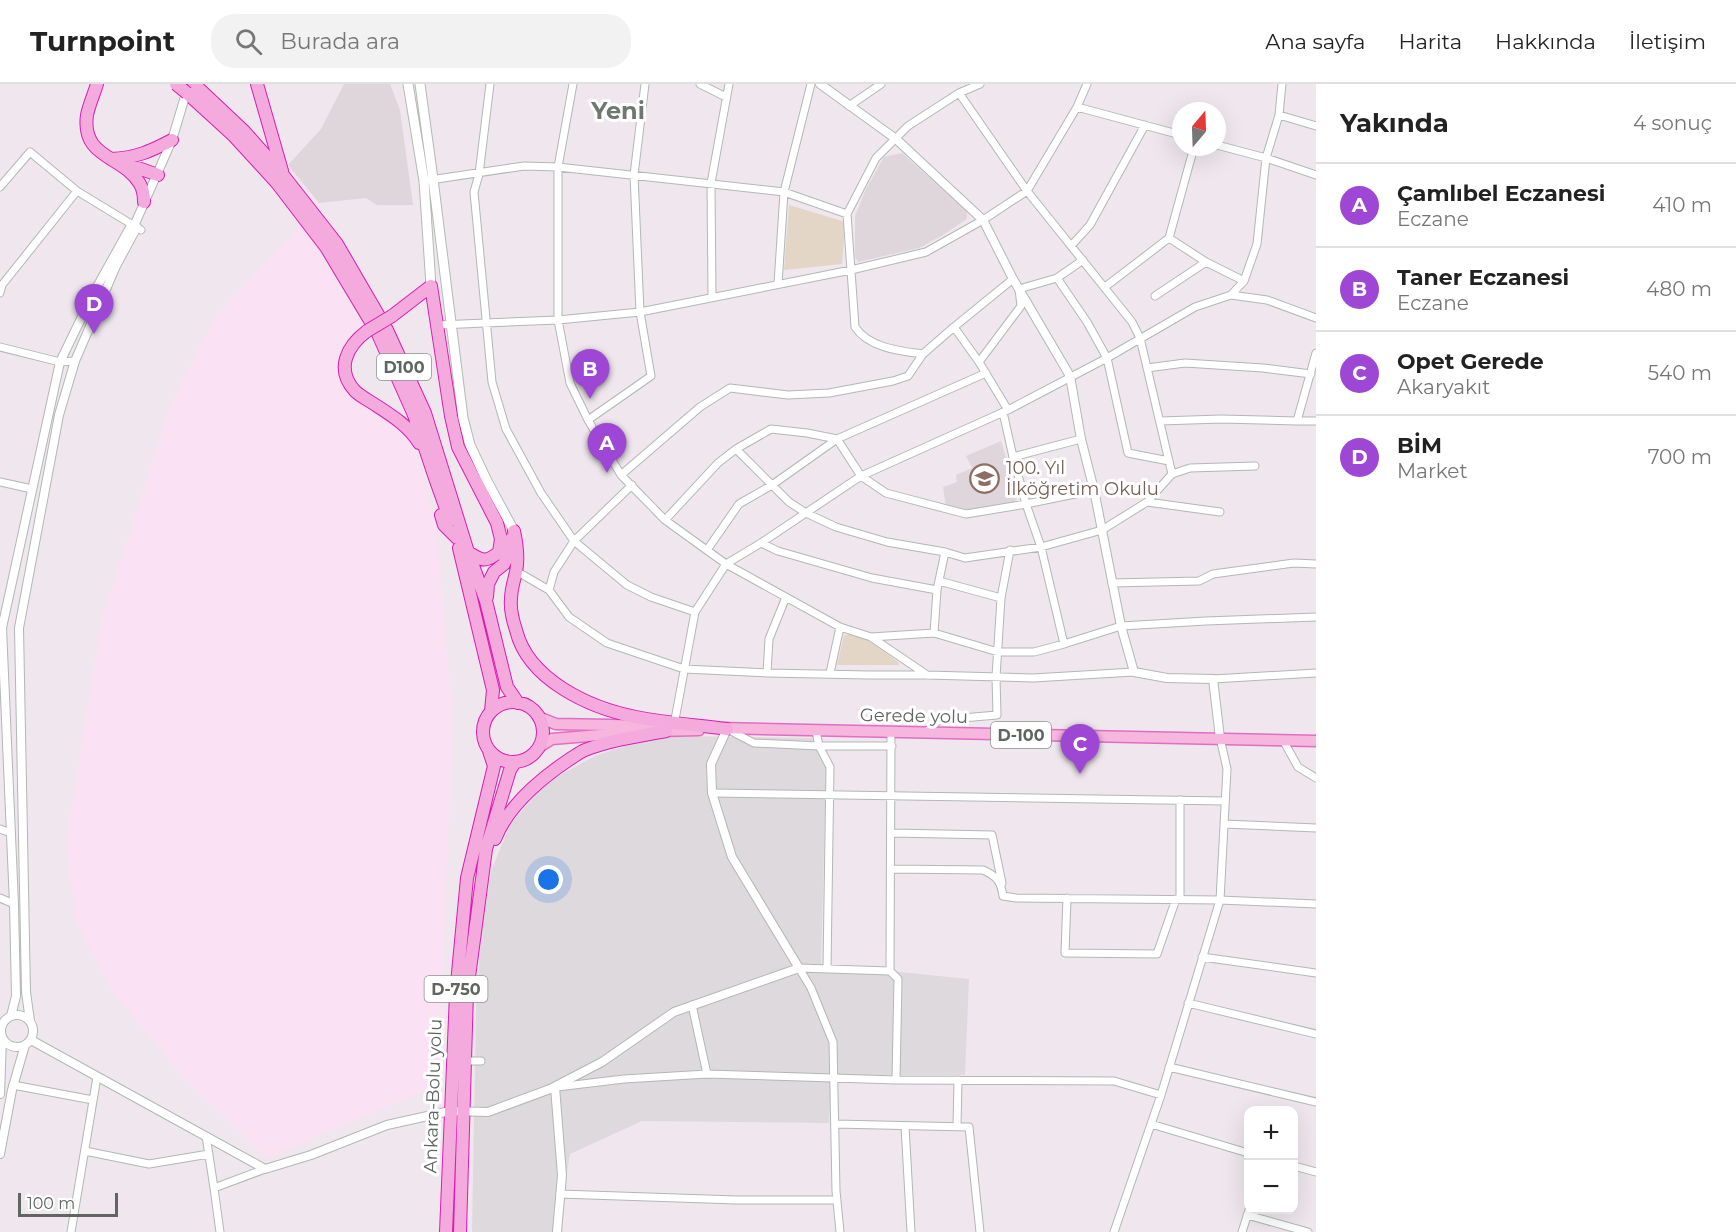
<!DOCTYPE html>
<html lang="tr">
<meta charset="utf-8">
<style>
:root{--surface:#fff;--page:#f2f2f2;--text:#222;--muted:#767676;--line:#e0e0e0;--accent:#9e47d5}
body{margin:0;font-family:Montserrat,sans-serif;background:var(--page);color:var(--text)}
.controls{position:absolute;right:18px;bottom:18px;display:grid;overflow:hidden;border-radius:12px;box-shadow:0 6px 24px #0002}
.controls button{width:54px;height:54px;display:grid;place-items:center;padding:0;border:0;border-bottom:2px solid var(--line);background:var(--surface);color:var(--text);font:30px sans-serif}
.compass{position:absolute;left:1172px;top:18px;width:54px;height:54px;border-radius:50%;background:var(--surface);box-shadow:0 6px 24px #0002;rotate:19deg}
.scale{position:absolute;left:18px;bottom:15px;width:100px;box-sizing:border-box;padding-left:6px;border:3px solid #5f665f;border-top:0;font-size:16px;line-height:21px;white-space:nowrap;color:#5f665f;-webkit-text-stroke:4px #fff;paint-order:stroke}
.you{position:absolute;left:549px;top:796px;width:21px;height:21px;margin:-15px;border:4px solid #fff;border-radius:50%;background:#1a73e8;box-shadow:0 0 0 9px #1a73e833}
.badge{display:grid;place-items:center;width:39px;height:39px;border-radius:50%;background:var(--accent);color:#fff;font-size:20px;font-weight:700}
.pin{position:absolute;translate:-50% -50px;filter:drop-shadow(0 2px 3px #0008)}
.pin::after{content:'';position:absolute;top:32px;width:21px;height:18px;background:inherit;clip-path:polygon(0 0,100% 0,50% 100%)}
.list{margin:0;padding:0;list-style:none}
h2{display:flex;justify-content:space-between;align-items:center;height:78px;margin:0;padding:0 24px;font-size:26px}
h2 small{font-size:20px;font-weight:400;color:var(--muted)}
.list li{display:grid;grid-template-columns:39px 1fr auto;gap:18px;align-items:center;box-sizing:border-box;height:84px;padding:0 24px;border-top:2px solid var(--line)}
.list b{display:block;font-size:22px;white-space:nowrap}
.list p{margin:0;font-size:20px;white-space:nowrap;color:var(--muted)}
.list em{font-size:20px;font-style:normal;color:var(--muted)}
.icon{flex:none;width:33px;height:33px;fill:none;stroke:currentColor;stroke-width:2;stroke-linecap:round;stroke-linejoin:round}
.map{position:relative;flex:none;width:1316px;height:1148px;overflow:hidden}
header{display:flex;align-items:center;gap:36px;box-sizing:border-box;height:84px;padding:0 30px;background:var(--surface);border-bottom:2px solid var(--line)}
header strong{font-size:28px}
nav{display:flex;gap:33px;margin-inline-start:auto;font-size:21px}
.search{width:420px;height:54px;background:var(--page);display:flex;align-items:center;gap:15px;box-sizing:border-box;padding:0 21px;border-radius:24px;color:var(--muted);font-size:22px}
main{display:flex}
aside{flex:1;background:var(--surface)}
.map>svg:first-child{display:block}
</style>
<header>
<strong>Turnpoint</strong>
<div class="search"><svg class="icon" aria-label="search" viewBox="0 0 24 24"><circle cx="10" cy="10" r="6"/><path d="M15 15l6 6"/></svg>Burada ara</div>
<nav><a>Ana sayfa</a><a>Harita</a><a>Hakkında</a><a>İletişim</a></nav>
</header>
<main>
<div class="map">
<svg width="1316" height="1148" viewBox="0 0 1316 1148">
<rect width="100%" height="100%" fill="#efe7ed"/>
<path fill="#fae1f3" d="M301,141L364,242L352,249L343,260L339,272V284L343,303L350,313L360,322L396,343L413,359L436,440L453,637L438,1001L266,1074L182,992L111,905L76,838L66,759L102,534L171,320L215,233Z"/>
<path fill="#ded9dd" d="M678,652L812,654L826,684L821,880L969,895L965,991H831L829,1039L642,1037L570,1070L557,1148H472L476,925L481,851L491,787L511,739L546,699L595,672L646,655Z"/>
<path fill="#dfd6dc" d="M344,0H390L400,26L413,121H377L366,114L319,119L288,81L321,45Z
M902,69L967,127V135L943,151L919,164L858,178L855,172V132L866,105L884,73Z
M1001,357L1018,413L1012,420L962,426L946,422L943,403L957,398L956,391L972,384L966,372Z"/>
<path fill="#e3d6c7" d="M789,121L842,137L845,143L842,180L784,186Z
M844,551C865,549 882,567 898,578L899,581H837Z"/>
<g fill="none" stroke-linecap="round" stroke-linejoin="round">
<defs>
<path id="minor" d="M490,0L479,90L474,108L492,298L506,345L541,409L574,457L627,501L651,513L695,528
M573,0L558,83V236L570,299L588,336L621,391L665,436L726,480L840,543L871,553L934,549L998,568H1034L1064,560L1121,542L1206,537L1316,533
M700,0L726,13
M849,22L881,0
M1077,23L1181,51
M1279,31L1316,42
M1217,61L1266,74L1316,91
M430,96L524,82L558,83L784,108L847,130
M0,103L30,68L77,107L141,146
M1169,154L1206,178L1244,197
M1071,162L1090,141L1145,41
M1057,194L1087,238L1107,274L1128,369L1169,377
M778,200L784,108L811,0
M1105,203L1169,154L1194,63
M0,209L2,201L77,107
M1231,211L1244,197L1257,160L1266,74L1279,31L1282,0
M1155,212L1206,178
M712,213L711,99L729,0
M438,241L558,236L640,228L851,186L926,168L983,136L1027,107L1077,23L1087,0
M954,243L979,278L1008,326
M0,263L60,278L75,277
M923,270C900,267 869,264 855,243L847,130L876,74L908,42L959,9L980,0
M979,278L1021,222L1019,205L1057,194L1083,176
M1147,284L1185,279L1263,284L1311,290
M1003,328L1013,373L1026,420L1041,463L1064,560
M588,336L651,292L640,228L634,91L645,0
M1160,337L1221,335L1297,337L1316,269
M1297,337H1316
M736,365L789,418L806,429L836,443L887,458L945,468L965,474L1041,463L1102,446L1147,418L1172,390L1140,254L1132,238L1027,107L959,9
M1013,373L1081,355
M1172,390L1190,384L1255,382
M621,391L700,323L730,304L788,311L829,309L893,297L908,292L923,270L954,243L1013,195
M0,398L32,405
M1147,418L1220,428
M665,436L718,379L736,365L771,345L807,349L837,355L861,392L886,409L966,430L1026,420L1094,406
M761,459L778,467L872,494L937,506
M707,466L739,420L772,401L837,355L986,289
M516,487L549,506L569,533L607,559L684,585L767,589L869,591H927L1033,594L1134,588
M939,497L1001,514
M1112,499L1199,497L1213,490L1294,479L1316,480
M549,506L554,488L574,457L632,401
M934,549L937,506L945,468
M871,553L927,591
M767,589L769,555L786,513
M830,589L840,543
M1213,595L1316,589
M674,641L695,528L726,480L761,459L861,392L1008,326L1107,274L1195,223L1231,211L1267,216L1316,234
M729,646L754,659L819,662H892
M816,647L819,662L830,683L827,884
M891,648L890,887L898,895L896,996
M925,649L939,636L997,631L996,593L1001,514L1010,466
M1283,656L1298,683L1316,694
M712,709L1225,717
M1224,740L1316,744
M0,745L11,749
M892,749L992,751L1002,799
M891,785L983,786C997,792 1001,798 1003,812L1016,814L1220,816L1316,820
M0,814L14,820
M1067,814L1065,869L1157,870L1176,815
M1180,815V716
M1202,873L1316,889
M1188,919L1316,950
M692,921L707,990
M0,942H1
M464,977H481
M1169,983L1316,1018
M13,1001L93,1016
M557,1003L624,995L707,990L896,996L1114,997L1161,1011
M835,1040L969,1043L980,1148
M1151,1040L1248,1069
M905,1042L911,1148
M957,1042L958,996
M206,1052L214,1104
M85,1067L149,1080L209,1070
M1294,1082L1316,1088
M560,1110L736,1116H837
M1247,1131L1308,1148
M71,1148L97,993
M220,1148L214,1104L265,1085
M840,1148L836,1107L833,958L811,904L799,884L890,887
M1114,1148L1161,1011L1220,816L1227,685L1220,654
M1242,1148L1249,1126"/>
<path id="tertiary" d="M820,0L896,55L983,136L1013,195L1070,292L1081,355L1094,406L1121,542L1134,588L1167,594L1213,595L1220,654
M134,142L172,56L187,6
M1 947a16 16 0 1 1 32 0a16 16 0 1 1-32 0Z
M11,932L16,912L14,820L2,544L60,278L93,210L132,140
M30,937L26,908L19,544L59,331L75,277L116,182L137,143
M31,956L265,1085L311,1071L387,1041L450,1027L488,1028L550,1005L602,978L674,928L799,884L732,773L712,709L711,680L727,645
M555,1003L562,1091L557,1148
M0,1010L2,953
M0,1070L12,1006L25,961"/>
<path id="secondary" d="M408,0L424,97L431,202
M420,0L433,95L463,334L470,361L487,397L514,447"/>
<path id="primary" d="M538,633L556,640L662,642
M719,644L1316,657
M658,647L699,646
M539,663L552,655L636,648"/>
<path id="trunk" d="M97,0C94,10 89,21 87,31C81,75 123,71 140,100C143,105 144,112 144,118
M194,0L243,46L283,91L337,160L387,246L425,329L468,468L486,517L507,603L518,619
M257,0L282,87
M187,9L233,51L277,99L326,163L378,250L414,331L435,394L450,436
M111,75C136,74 151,67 172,56
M124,79L158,91
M392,232L431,202L451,332L458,363L497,439L501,455L499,468C486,479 482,477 468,468
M367,247C347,262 335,285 355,307C360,312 368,316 374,320C391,331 409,342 419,359
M441,431L444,441L457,454
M514,447C517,461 519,474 516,488C514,497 511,505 511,515C510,525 513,537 516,546C528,596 590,624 636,633C665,639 697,641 727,645
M459,464L493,606L491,627
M487,513L488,500L494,488L504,480L509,469L512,454
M483 648a30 30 0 1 1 60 0a30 30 0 1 1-60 0Z
M495,755C508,722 540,695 570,675C575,672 580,668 585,666C611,656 639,652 666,647
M446,1148L456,910L467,794L494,682L489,667
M460,1148L467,908L486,765L510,686L515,678"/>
</defs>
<use href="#minor" stroke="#b2b8b3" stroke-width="9"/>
<use href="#tertiary" stroke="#b2b8b3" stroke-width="10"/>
<use href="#secondary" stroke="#b3bab4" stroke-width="11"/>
<use href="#primary" stroke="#e16ec4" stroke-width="13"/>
<use href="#trunk" stroke="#db1cb1" stroke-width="14"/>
<use href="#minor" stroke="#fff" stroke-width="7"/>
<use href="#tertiary" stroke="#fff" stroke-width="8"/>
<use href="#secondary" stroke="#fff" stroke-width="9"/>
<use href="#primary" stroke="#f6b6de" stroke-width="10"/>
<use href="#trunk" stroke="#f4aadc" stroke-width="12"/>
<defs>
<path id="trunk-bridge" d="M176,0L187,9
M367,247L392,232"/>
</defs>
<use href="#trunk-bridge" stroke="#db1cb1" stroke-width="14" stroke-linecap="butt"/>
<use href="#trunk-bridge" stroke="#f4aadc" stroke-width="12"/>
</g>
<defs>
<symbol id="school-ring" viewBox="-11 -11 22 22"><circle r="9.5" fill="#fff" stroke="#8d6e63" stroke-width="1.5"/><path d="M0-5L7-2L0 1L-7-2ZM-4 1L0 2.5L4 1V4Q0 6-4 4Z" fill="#8d6e63"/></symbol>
</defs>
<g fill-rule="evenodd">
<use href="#school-ring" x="968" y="378" width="33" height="33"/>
</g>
<g text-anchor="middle" stroke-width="6" stroke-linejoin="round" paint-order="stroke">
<g fill="#fff" stroke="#8f948f" stroke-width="1.5">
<rect x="377" y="270" width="54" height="26" rx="4.5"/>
<rect x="991" y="638" width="60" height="26" rx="4.5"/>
<rect x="424.5" y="892" width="63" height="26" rx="4.5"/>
</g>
<g font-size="16" font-weight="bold" fill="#5f665f">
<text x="404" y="289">D100</text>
<text x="1021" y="657">D-100</text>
<text x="456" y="911">D-750</text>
</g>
<g font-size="18" fill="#785e54" stroke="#fff" text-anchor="start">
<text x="1006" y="390">100. Yıl<tspan x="1006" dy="21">İlköğretim Okulu</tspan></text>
</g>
<g font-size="18" fill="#5f665f" stroke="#fff">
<text transform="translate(914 632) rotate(1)" y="6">Gerede yolu</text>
<text transform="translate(433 1012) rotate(-88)" y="6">Ankara-Bolu yolu</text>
</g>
<g font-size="24" font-weight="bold" fill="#707770" stroke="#fff">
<text x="618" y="35">Yeni</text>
</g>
</g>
</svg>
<div class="controls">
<button>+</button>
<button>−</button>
</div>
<svg class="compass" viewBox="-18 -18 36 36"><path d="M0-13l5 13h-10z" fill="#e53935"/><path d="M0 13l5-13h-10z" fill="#767676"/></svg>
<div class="scale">100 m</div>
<div class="you"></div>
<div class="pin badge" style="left:607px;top:389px">A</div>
<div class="pin badge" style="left:590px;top:315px">B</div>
<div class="pin badge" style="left:1080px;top:690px">C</div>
<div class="pin badge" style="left:94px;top:250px">D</div>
</div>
<aside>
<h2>Yakında<small>4 sonuç</small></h2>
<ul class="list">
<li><span class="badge">A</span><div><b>Çamlıbel Eczanesi</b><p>Eczane</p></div><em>410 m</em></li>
<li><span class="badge">B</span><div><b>Taner Eczanesi</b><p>Eczane</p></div><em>480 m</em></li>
<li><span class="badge">C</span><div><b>Opet Gerede</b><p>Akaryakıt</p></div><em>540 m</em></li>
<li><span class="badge">D</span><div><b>BİM</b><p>Market</p></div><em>700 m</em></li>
</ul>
</aside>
</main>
